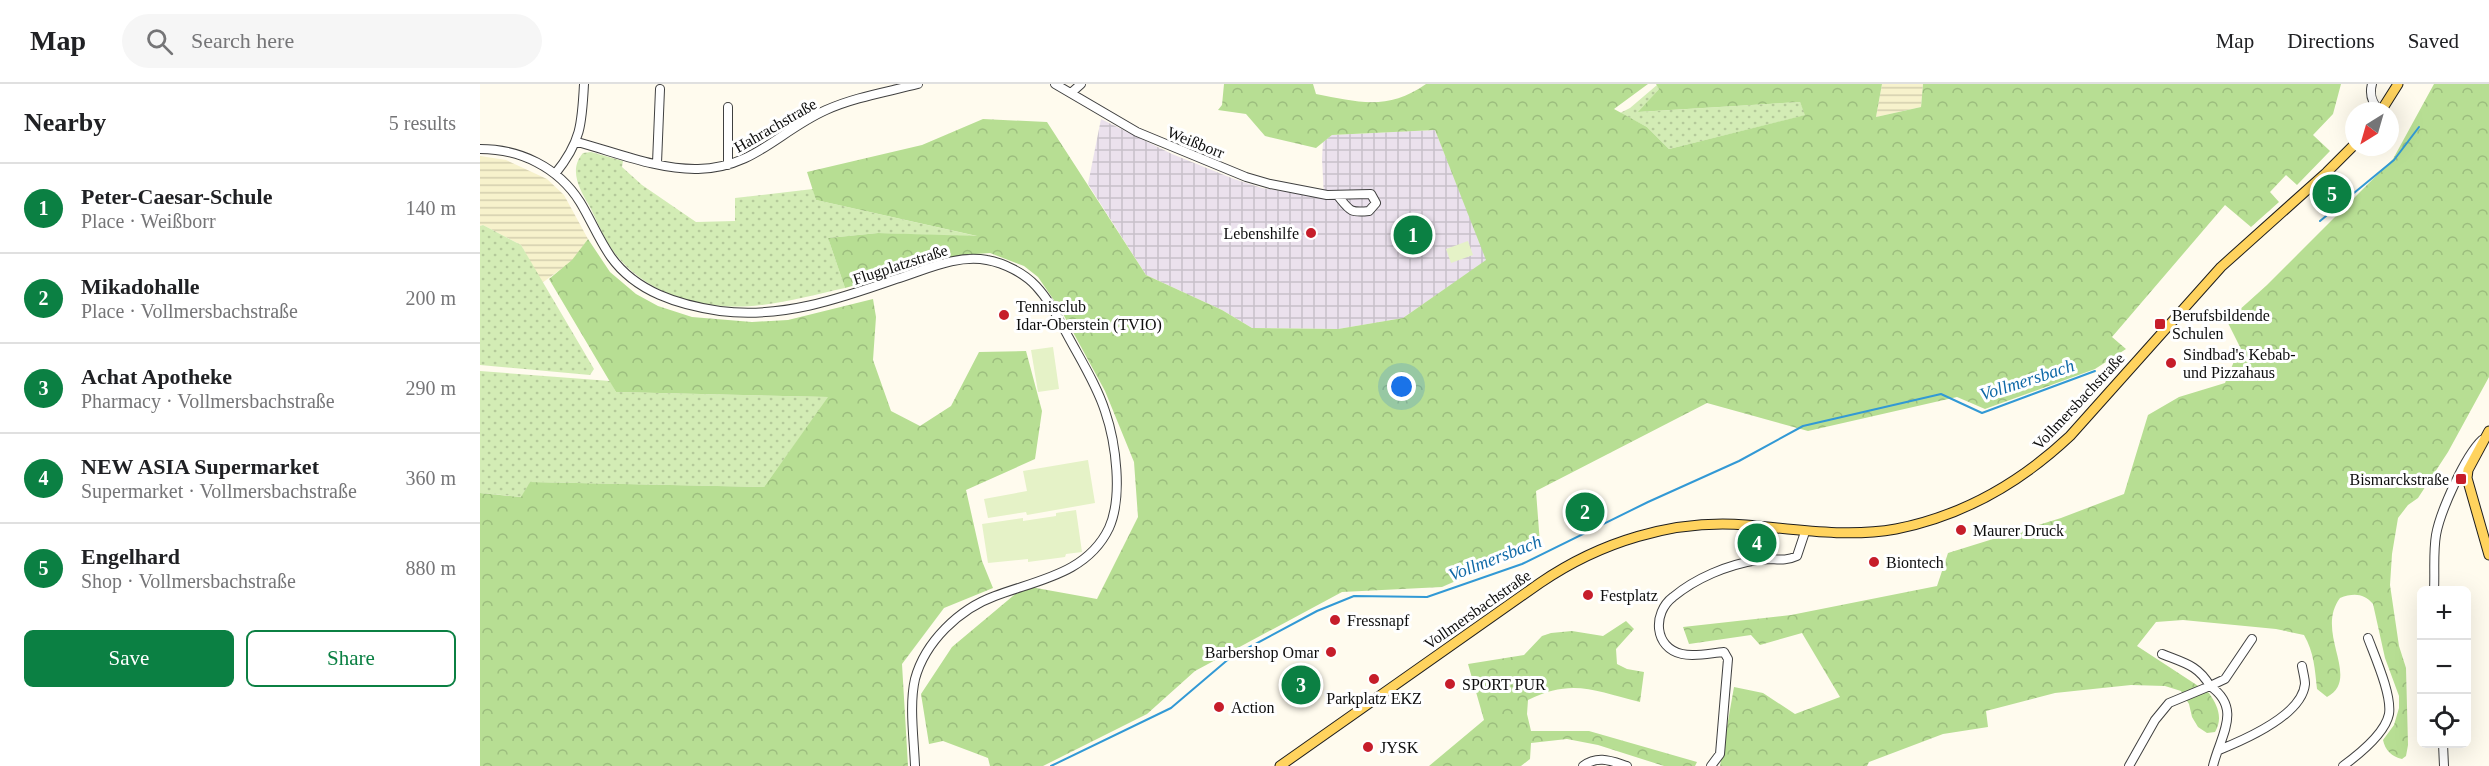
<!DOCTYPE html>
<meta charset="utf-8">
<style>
:root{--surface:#fff;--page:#f6f6f6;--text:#202124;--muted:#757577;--line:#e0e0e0;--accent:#0b8043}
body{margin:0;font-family:"Times New Roman",serif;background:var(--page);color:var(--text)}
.controls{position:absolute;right:18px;bottom:18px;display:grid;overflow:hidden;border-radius:9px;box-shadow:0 6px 24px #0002}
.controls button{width:54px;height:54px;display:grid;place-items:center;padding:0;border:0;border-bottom:2px solid var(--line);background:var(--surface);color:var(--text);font:30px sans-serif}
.compass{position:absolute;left:1865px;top:18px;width:54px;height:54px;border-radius:50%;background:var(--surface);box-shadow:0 6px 24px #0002;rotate:217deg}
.you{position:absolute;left:922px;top:303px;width:21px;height:21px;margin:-15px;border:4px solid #fff;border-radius:50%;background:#1a73e8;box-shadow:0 0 0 9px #1a73e833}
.badge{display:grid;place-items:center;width:39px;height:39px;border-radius:50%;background:var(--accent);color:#fff;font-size:20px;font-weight:700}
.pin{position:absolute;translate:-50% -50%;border:3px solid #fff;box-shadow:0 2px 6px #0006}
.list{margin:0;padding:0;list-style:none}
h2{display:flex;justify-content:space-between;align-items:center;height:78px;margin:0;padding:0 24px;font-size:26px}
h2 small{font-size:20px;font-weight:400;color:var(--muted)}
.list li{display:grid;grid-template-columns:39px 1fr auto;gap:18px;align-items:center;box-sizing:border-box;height:90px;padding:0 24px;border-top:2px solid var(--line)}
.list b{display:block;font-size:22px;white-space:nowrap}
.list p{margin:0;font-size:20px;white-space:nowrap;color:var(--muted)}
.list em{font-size:20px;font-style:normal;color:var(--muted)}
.actions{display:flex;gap:12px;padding:18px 24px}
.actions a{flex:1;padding:14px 0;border:2px solid var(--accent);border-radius:9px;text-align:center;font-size:21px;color:var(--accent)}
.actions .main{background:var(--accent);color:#fff}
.icon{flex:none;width:33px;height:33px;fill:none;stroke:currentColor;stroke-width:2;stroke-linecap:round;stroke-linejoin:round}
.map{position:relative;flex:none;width:2009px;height:682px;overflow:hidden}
header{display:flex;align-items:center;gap:36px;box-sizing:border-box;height:84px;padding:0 30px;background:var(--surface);border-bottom:2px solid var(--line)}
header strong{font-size:28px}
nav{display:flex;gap:33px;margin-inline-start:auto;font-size:21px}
.search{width:420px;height:54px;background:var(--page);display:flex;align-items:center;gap:15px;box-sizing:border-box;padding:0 21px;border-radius:33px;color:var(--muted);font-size:22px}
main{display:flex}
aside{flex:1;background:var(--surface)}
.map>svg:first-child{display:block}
</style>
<header>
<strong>Map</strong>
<div class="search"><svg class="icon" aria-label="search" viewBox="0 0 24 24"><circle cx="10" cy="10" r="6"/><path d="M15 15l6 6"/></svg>Search here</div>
<nav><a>Map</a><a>Directions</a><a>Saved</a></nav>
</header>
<main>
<aside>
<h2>Nearby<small>5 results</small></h2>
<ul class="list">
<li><span class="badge">1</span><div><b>Peter-Caesar-Schule</b><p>Place · Weißborr</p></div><em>140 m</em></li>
<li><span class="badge">2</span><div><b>Mikadohalle</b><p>Place · Vollmersbachstraße</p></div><em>200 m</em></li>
<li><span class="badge">3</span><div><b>Achat Apotheke</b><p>Pharmacy · Vollmersbachstraße</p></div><em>290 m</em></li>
<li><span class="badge">4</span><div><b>NEW ASIA Supermarket</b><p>Supermarket · Vollmersbachstraße</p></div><em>360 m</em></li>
<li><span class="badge">5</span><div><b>Engelhard</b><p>Shop · Vollmersbachstraße</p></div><em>880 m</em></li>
</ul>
<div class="actions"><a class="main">Save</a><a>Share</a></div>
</aside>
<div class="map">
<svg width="2009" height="682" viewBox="0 0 2009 682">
<defs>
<pattern id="industrial-grid" width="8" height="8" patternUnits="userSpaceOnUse" patternTransform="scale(1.5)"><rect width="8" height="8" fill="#ebe1ed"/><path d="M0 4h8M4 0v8" fill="none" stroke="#c8c0ca"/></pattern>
<pattern id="farmland-rules" width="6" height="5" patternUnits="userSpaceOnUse" patternTransform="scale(1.5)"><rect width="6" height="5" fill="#f7f2cc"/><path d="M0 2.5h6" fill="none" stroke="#d3ceae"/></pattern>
<pattern id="grass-dots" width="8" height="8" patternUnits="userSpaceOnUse" patternTransform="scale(1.5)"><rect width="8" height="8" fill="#d3ecb5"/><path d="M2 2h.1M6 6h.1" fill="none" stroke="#b4c99a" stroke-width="1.8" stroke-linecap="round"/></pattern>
<pattern id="forest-crowns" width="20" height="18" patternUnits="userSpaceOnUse" patternTransform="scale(1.5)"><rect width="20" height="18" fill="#b7de93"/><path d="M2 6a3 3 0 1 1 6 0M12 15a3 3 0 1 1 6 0" fill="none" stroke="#9cbd7e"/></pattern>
</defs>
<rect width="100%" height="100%" fill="#fffbee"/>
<path fill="url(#industrial-grid)" d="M621,35L692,70L754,95L782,104L844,113L842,75L843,58L852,51L955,46L1007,176L923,234L858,245L772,244L742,226L666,191L608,100Z"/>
<path fill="url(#farmland-rules)" d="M1402,0H1443L1441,23L1396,33Z
M0,72L26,76L67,95L84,111L108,155L92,177L62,199L41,161L3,141L0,142Z"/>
<path fill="url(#grass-dots)" d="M1177,1L1179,5L1159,28L1320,18L1326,31L1189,65L1167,43L1140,29L1150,24Z
M111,68L143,77L142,83L162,101L216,138L255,137V114L333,105L336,116L501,153L398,149L348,154L365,204C337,210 309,218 281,221C227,228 166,212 133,167C124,154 117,137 110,123C100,106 88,86 103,69Z
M3,141L41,161L114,285L110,291L0,281V142Z
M0,287L130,297L136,308L349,313L284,403L50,398L42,413L0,409Z"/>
<path fill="url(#forest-crowns)" d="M744,0H833L836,10C878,18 908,27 946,0H1168L1134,25L1167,43L1189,65L1325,31L1320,18L1158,28L1179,5L1176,0H1402L1396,33L1441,23L1443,0H1861L1853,30L1833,51L1850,67L1817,101L1806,91L1790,108L1799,118L1771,143L1745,121L1632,253L1646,265L1615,285L1505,325L1477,313L1328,347L1227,319L1056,407L1060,460L962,503L862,508L715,587L667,630L563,682H510L508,674L463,657L449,660L441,610L472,563L545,502L617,515L658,433L654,378L625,307L582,228L558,193L544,182L510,169L481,171L365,204L348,154L398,149L497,152L336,116L327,88L442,61L503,35L567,38L666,191L742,226L772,244L858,245L923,234L1006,176L955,46L852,51L836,64L785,52L766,30L738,26L742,21Z
M1954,0H2009V293L1968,368L1938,414L1928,421L1918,434L1912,470L1910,501L1919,562L1926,584L1928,661L1926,672L1922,675C1912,673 1905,666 1903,656L1914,641L1919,624V612L1905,574L1893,520C1884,509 1873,509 1860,514C1834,549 1882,594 1847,613L1837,605C1835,586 1834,568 1824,551L1796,545L1703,536L1676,538L1657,562L1729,609C1738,622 1743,634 1735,648L1727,649L1718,643L1712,633L1709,620L1701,607L1685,602L1651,601L1575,609L1506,627L1508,643L1463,650L1389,678L1387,682H1240L1254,603L1283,609L1315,630L1360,613L1322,549L1280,561L1271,551L1209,560L1203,543L1311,531L1457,502L1468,469L1581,434L1644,410L1668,331L1699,313L1745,299L1760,263L1747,237L1787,201L1913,75Z
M108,155L130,188L156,210L178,222L212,233L272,238L308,236L393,215L396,233L393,276L411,327L440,342L471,322L499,268L546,267L562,327L555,375L486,406L502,477L513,504L464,524L422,580L428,682H0V409L41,413L50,398L284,403L348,313L136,308L69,195L92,176Z
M1146,537L1154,545L1136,565L1137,580L1147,585L1164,588L1160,618C1115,607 1092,594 1048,616L1047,630L1051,647H1109L1217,678L1215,682H1184L1118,661L1087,655L1051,659L1050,675L1041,682H949L1004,636L988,580L1044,571L1062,552L1071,549L1092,547L1123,552Z"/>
<path fill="#e5f2c7" d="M988,157L993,171L971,179L966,165Z
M573,263L579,305L558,308L551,266Z
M608,376L615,419L547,431L546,428L508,434L504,415L547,407L543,387Z
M596,426L602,468L586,470L585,473L548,478V475L508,479L502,440L543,434V437L576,432V429Z"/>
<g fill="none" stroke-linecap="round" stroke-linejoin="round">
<path stroke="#3299d5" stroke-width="2" d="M1840,137L1914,76L1939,43
M571,682L691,624L751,573L837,527L874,512L947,513L1042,480L1168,418L1259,377L1323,342L1461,310L1502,329L1615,287"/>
<defs>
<path id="minor" d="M575,0L657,48L766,93L790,100L847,111L891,110L896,119L889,127C870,129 870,127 858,112
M1892,0C1889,11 1892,19 1900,27
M591,9L601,0
M248,23V81
M97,58C135,68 178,86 218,85C274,84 299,47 346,26C375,13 407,8 438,0
M0,65C40,65 78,83 100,118C111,136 119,156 131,173C156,208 199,221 240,227C301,235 359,215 416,195C445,186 477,170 507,176C524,179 544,189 556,202C570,217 579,236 589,254C602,278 617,302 625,327C636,359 643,413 629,444C607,490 557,496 515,512C479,525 445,558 435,595C429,621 434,655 435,682
M177,79L180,5
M75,90C101,58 102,40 104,0
M1954,506C1955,489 1953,469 1956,451C1960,428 1985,372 2002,356
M1682,570C1704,579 1718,581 1730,602L1745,595L1772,555
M1963,660L1964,682
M1739,666C1764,656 1822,631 1825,600C1825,595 1823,588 1822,582
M1103,682C1118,671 1131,677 1147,682
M1231,682L1240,670L1248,575L1244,568C1231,569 1215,573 1202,570C1174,564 1172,529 1193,513C1216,494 1247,481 1277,476C1293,473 1302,479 1317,472L1325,448
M1649,682L1675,636L1689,619L1730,602C1763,625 1740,652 1733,682
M1863,682C1878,671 1905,650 1909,630C1912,611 1895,573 1888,554"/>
<path id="major" d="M1901,27L1918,0
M2009,347L1988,386L1987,394L2009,471
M800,682L1060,499C1120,458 1193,435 1266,441C1315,445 1366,454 1416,445C1482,432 1541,398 1590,352L1741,183L1847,88L1874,61"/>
</defs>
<use href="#minor" stroke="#404040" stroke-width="10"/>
<use href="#major" stroke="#1e1e1e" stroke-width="11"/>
<use href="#minor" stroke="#fff" stroke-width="8"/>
<use href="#major" stroke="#ffd35e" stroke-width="9"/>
</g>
<g fill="#c61d2a" stroke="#fff" stroke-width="2">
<circle cx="831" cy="149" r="6"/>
<circle cx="524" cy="231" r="6"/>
<rect x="1674" y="234" width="12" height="12" rx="3"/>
<circle cx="1691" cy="279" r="6"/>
<rect x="1975" y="389" width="12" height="12" rx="3"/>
<circle cx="1481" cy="446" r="6"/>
<circle cx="1394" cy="478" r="6"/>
<circle cx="1108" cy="511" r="6"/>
<circle cx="855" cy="536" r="6"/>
<circle cx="851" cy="568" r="6"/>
<circle cx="894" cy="595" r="6"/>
<circle cx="970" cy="600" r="6"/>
<circle cx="739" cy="623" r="6"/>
<circle cx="888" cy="663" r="6"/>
</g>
<g text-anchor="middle" stroke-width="6" stroke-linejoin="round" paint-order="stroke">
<g font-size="16" fill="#0d0d0d" stroke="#fff">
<text transform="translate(295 41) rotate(-30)" y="6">Hahrachstraße</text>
<text transform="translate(716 58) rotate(22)" y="6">Weißborr</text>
<text transform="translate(420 180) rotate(-18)" y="6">Flugplatzstraße</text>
<text transform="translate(1598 317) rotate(-47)" y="6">Vollmersbachstraße</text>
<text transform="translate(997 525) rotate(-35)" y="6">Vollmersbachstraße</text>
</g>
<g font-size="16" fill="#0d0d0d" stroke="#fff" text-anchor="start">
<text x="819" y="155" text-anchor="end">Lebenshilfe</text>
<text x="536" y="228">Tennisclub<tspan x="536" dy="18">Idar-Oberstein (TVIO)</tspan></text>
<text x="1692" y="237">Berufsbildende<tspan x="1692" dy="18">Schulen</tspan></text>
<text x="1703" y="276">Sindbad's Kebab-<tspan x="1703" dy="18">und Pizzahaus</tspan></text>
<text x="1969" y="401" text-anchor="end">Bismarckstraße</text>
<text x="1493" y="452">Maurer Druck</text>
<text x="1406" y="484">Biontech</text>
<text x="1120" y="517">Festplatz</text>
<text x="867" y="542">Fressnapf</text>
<text x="839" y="574" text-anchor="end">Barbershop Omar</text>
<text x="982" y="606">SPORT PUR</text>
<text x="894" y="620" text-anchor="middle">Parkplatz EKZ</text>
<text x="751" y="629">Action</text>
<text x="900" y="669">JYSK</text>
</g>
<g font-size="18" font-style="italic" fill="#0f69a7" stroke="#fff">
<text transform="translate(1547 296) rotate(-18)" y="6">Vollmersbach</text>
<text transform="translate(1015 474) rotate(-21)" y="6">Vollmersbach</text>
</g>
</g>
</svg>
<div class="controls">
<button>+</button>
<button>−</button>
<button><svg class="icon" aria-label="locate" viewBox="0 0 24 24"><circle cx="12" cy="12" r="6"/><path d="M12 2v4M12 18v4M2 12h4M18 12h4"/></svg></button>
</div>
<svg class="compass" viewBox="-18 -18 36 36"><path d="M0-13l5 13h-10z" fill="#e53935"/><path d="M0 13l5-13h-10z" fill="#757577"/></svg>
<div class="you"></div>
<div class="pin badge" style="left:933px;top:151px">1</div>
<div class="pin badge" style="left:1105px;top:428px">2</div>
<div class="pin badge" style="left:821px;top:601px">3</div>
<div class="pin badge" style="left:1277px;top:459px">4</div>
<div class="pin badge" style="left:1852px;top:110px">5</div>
</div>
</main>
